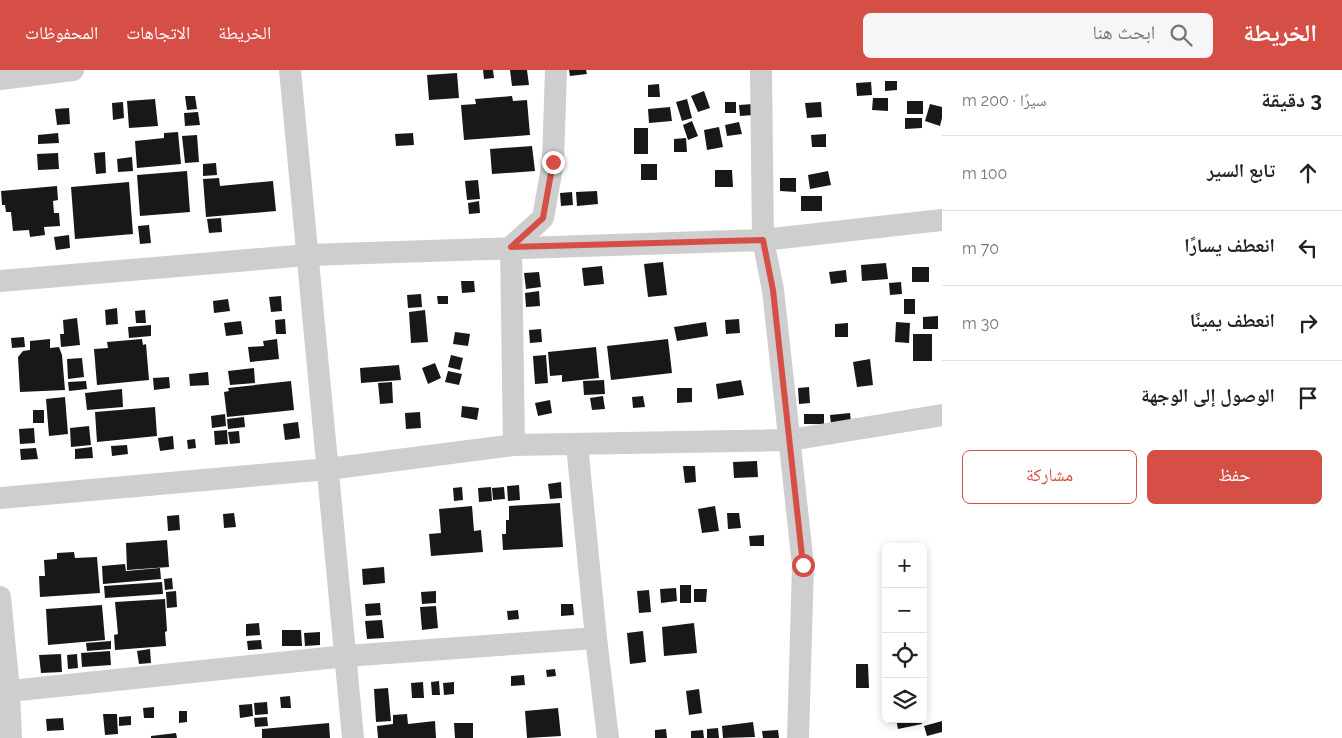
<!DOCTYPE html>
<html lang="ar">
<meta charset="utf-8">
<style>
:root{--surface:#fff;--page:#f6f6f6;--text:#222;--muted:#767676;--line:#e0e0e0;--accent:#d54f46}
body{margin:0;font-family:Raleway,"Noto Naskh Arabic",sans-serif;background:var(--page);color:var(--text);direction:rtl}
.controls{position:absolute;right:15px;bottom:15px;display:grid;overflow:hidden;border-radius:8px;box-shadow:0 2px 8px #0003}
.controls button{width:45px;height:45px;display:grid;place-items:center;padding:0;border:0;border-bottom:1px solid var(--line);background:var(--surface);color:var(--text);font:25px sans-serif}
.stop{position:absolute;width:15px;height:15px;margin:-11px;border:4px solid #d54f46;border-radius:50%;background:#fff}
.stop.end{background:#d54f46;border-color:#fff;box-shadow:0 1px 5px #0008}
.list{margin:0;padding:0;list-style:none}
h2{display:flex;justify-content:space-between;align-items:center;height:65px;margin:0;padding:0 20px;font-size:21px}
h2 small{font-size:16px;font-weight:400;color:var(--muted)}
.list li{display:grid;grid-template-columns:32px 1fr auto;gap:15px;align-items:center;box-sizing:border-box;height:75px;padding:0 20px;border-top:1px solid var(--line)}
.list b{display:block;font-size:19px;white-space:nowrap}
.list em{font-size:16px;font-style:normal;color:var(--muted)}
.actions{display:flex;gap:10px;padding:15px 20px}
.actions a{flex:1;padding:11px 0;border:1px solid var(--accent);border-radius:8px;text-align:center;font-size:18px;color:var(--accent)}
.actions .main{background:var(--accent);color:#fff}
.icon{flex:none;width:28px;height:28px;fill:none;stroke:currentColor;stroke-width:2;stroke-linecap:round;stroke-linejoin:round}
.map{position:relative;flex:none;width:942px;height:668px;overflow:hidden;direction:ltr}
header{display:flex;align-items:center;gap:30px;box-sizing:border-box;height:70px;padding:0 25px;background:var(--accent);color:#fff}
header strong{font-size:24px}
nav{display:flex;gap:28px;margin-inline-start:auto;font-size:18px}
.search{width:350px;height:45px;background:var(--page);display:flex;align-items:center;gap:12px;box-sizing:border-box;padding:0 18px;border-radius:8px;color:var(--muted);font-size:19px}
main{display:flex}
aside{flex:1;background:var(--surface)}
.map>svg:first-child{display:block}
</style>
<header>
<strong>الخريطة</strong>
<div class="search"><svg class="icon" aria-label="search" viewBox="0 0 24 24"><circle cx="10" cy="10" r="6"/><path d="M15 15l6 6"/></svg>ابحث هنا</div>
<nav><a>الخريطة</a><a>الاتجاهات</a><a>المحفوظات</a></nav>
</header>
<main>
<aside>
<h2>3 دقيقة<small>سيرًا · 200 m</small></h2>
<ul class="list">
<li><svg class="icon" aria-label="ahead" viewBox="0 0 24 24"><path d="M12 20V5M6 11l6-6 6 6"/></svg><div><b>تابع السير</b></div><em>100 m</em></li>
<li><svg class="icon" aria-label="left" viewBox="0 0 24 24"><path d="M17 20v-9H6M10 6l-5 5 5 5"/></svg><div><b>انعطف يسارًا</b></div><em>70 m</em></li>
<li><svg class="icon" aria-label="right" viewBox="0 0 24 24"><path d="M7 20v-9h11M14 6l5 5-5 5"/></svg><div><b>انعطف يمينًا</b></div><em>30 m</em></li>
<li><svg class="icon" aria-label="arrive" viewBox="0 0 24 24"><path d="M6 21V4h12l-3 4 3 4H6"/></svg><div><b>الوصول إلى الوجهة</b></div></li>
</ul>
<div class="actions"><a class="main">حفظ</a><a>مشاركة</a></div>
</aside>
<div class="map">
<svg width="942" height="668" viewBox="0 0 942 668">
<rect width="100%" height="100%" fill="#fff"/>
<path fill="#181818" d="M483,0H493L494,8L484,9Z
M510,0H527L529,15L512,16Z
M569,0H586L587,4L570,6Z
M457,3L459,28L429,30L427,5Z
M885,11H897V20L885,21Z
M871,12L872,25L857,26L856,13Z
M659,14L660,27H648V15Z
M704,21L710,38L698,42L691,26Z
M185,26H195L197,39L187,40Z
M512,26L513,31L527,30L530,65L464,70L461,35L476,34L475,29Z
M873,28H888V41L872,40Z
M155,29L158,56L129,58L127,31Z
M687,29L692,48L682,51L676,32Z
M907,31H923V44H907Z
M123,32L124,48L113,50L112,33Z
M725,32H736V43H725Z
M821,32L822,47L807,48L805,33Z
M753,34V45L740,46L739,35Z
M930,34L942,37V48L940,56L925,51Z
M670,37L672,51L649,53L648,39Z
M69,38L70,54L57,55L55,39Z
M198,42L200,55L185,56L184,43Z
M905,48H922V58L905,59Z
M692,51L698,66L688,70L683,55Z
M739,52L742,64L727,66L725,55Z
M719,57L723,77L707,80L704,60Z
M634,58H648V84H634Z
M178,62L181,94L137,98L135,71L164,68V63Z
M58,63L59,73L38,74V65Z
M413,63L414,75L396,76L395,64Z
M826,64V77H812L811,65Z
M197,65L199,92L185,93L182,66Z
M686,68L687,82H674V69Z
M532,76L535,101L492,104L490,79Z
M105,82L106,103L96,104L94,83Z
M58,83L59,99L38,100L37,84Z
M132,87L133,101L118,102L117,89Z
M216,93L217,105L203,106V94Z
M641,94H657V110H641Z
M715,100H732L733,117H715Z
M187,101L190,142L140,146L137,105Z
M828,101L831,115L810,119L808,105Z
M219,108L220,116L273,111L276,141L206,147L203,109Z
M780,108H796V122L780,121Z
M478,110L480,129L467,130L465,111Z
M129,112L133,164L75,169L71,117Z
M57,116L58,130L53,131L54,143H59L60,156L44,157L45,165L30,167L29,160L13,161L11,142H6L5,135H2L1,121Z
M597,121L598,134L577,136L576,122Z
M572,122L573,135L561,136L560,123Z
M801,126H822V141H801Z
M479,131L480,143L469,144L468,133Z
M221,148L222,162L209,163L207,149Z
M149,155L151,173L140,174L138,156Z
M69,165L70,178L56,180L54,167Z
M663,192L667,225L648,227L644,194Z
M886,193L888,209L862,211L861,195Z
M602,196L604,214L584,216L582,198Z
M912,197H929V212H912Z
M846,200L847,212L831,214L829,202Z
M539,202L541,217L526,219L524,203Z
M461,211H474L475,222L462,223Z
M901,212L902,224L890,225L889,213Z
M539,221L540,236L526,237L525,223Z
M421,224L422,237L408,238L407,225Z
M281,226L282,241L271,242L269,227Z
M437,226H448V234H438Z
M228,229L230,241L214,243L213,231Z
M904,229H915V244H904Z
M117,238L118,254L106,255L105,240Z
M145,240L146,253H136L135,241Z
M425,240L428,272L411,273L409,242Z
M938,246V259H923V247Z
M77,248L80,275L61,277L60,264H64L63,250Z
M285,249L286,264H276L275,250Z
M739,249L740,263L726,264L725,250Z
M241,251L243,264L226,266L224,253Z
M706,252L708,266L677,271L674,257Z
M896,252L910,253L909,273L895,272Z
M848,253V267H835V254Z
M151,255V266L129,268L128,257Z
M541,259L542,272L530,273L529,260Z
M455,262L470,264L468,276L453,274Z
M913,264H932V291H913Z
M24,267L25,277L12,278L11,268Z
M50,269V278L59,277L62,285L65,320L20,322L18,287L23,281L30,280V271Z
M142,269L143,275L146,274L149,310L97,315L94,279L108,278L107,272Z
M277,269L279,289L250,292L248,277L264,276L263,271Z
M668,269L672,303L611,310L607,276Z
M596,277L599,308L562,312V305L550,306L548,282Z
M451,285L463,288L460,300L448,297Z
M546,285L548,313L535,314L533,286Z
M82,288L84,307L68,309L67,289Z
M870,289L873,315L857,317L853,292Z
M435,293L441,308L428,314L422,298Z
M399,295L401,310L361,313L360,298Z
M254,298L255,313L230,315L228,301Z
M448,301L462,304L459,315L445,312Z
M208,302L209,315L190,316L189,304Z
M169,307L170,318L154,320L153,308Z
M604,310L605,324L584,325L583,311Z
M741,310L744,325L718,329L716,314Z
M86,311L87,319L69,321L68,312Z
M291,311L294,340L227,347L224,322L229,321L228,318Z
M392,312L393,333L380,334L378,313Z
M809,317L810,333L799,334L798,318Z
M677,318H692V332L677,333Z
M122,319L123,337L87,340L85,323Z
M603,326L605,339L592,340L590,328Z
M643,326L645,337L633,338L632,327Z
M65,327L68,364L49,366L46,329Z
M550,330L552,343L538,346L535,333Z
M462,336L479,338L477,350L461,347Z
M155,337L157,366L97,372L95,342Z
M33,340H44V353H33Z
M420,342L421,358L406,359L405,343Z
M850,343L851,352L831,355L830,345Z
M225,344L226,356L212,358L211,346Z
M804,344H824V354H804Z
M244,347L245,357L228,359L227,349Z
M298,352L300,368L285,370L283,354Z
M89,356L91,375L71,377L70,358Z
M34,358L35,373L20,374L19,359Z
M227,360L228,374L215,375L214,361Z
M239,361L240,373L230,374L228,362Z
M173,366L174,379L160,381L158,368Z
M195,369L196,378L188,379L187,370Z
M127,375L128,384L112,386L111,376Z
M92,377L93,388L75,389V379Z
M36,378L38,389L21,390L20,379Z
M757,391L758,407L734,408L733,392Z
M683,396H695L696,412L685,413Z
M561,412L562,428L550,429L548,414Z
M519,415L520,430L508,431L507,416Z
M462,417L463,430L454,431L453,418Z
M491,417L492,431L479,432L478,418Z
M504,417L505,429L493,430L492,418Z
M560,433L563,477L503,480L502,464H506V450H509V436Z
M472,436L474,461L481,460L483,482L431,486L429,464L441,463L439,439Z
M715,436L719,461L702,463L698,439Z
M234,443L236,457L224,458L223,444Z
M727,443H739L741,458L728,459Z
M179,445L180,460L168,461L167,446Z
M764,465V476H750L749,466Z
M167,470L169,497L127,500L126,473Z
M74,482L75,488L97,487L100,523L40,527L39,506H45L44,490L57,489V483Z
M125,494L126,501L160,498L161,509L103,514L102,496Z
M384,497L385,513L363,515L362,499Z
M172,508L173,519L165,520L164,509Z
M162,512L163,524L105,528L104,516Z
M680,515H691V533H680Z
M676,518L677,531L661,533L660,519Z
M694,519H707L706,532H694Z
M649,520L651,542L639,543L637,521Z
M176,521L177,537L167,538L166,522Z
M436,521V533L422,534L421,522Z
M165,529L167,561L165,562L166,576L115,580L114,565L118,564L115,532Z
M380,533L381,545L366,546L365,534Z
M561,534H573L574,545L561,546Z
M102,535L105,570L48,575L46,539Z
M436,536L438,558L422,560L420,537Z
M518,540L519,549L508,550L507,541Z
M382,550L384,568L367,569L365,551Z
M259,553L260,565L246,566V554Z
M694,553L697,583L664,586L662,557Z
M282,560H301L302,576H282Z
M643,561L646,592L630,594L627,563Z
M320,562V575L305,576L304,563Z
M261,570L262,579L248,580L247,571Z
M111,571V579L87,581L86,573Z
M150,579L151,593L139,594L137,581Z
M110,581L111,595L82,597L81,583Z
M61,584L62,602L41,603L39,585Z
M77,584L78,598L68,599L67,585Z
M856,594H868L869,618H856Z
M555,599L556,606L547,607L546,600Z
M524,605L525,615L511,616V606Z
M439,611L440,625H432L431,612Z
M423,612L424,628H412L411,613Z
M454,612V624L444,625L443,613Z
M388,618L391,651L376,652L374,619Z
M699,619L702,643L689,645L686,621Z
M290,626L291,638H281L280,627Z
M267,632L268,644L255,645L254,633Z
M252,634L253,646L240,648L239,635Z
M154,637V648H144L143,638Z
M558,638L561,666L527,668L525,641Z
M179,641H187V652L179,653Z
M103,644H117L118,664L105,665Z
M407,644L408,654L435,651L436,668H378L377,656L393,654V645Z
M131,646V655L119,656V647Z
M267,647L268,656L255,657L254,648Z
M63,648L64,660L47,661L46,649Z
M896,649H921L922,654L898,659Z
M942,651V662L927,666L924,656Z
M753,652L755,667L723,668L722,656Z
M329,653L330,668H262V659Z
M454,653H473V668H455Z
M718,658L719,668H707V659Z
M666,659L667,668H655V660Z
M703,660L704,668H691V661Z
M778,660L779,668H763L762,661Z
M176,663L177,668H151V666Z"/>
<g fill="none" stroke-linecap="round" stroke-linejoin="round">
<path stroke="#cecece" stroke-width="22" d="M290,0L353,668
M761,0L763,170L773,220L803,495L798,668
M0,9L73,0
M0,211L308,185L763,170L942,150
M514,375L511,177L543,148L553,92L556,0
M577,375L596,568L608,668
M0,428L328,399L514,375L790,370L942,345
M0,527L9,621L11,668
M0,622L346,586L596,568"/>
</g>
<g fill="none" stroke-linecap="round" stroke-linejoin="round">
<path stroke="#d54f46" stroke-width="6" d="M553,92L543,148L511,177L763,170L773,220L803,495"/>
</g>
</svg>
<div class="controls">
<button>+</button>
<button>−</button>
<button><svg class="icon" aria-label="locate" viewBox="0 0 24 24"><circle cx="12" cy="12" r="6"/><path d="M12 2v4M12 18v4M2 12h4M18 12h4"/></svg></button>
<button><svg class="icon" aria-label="layers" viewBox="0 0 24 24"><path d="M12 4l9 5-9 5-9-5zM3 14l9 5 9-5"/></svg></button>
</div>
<div class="stop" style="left:803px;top:495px"></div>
<div class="stop end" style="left:553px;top:92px"></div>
</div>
</main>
